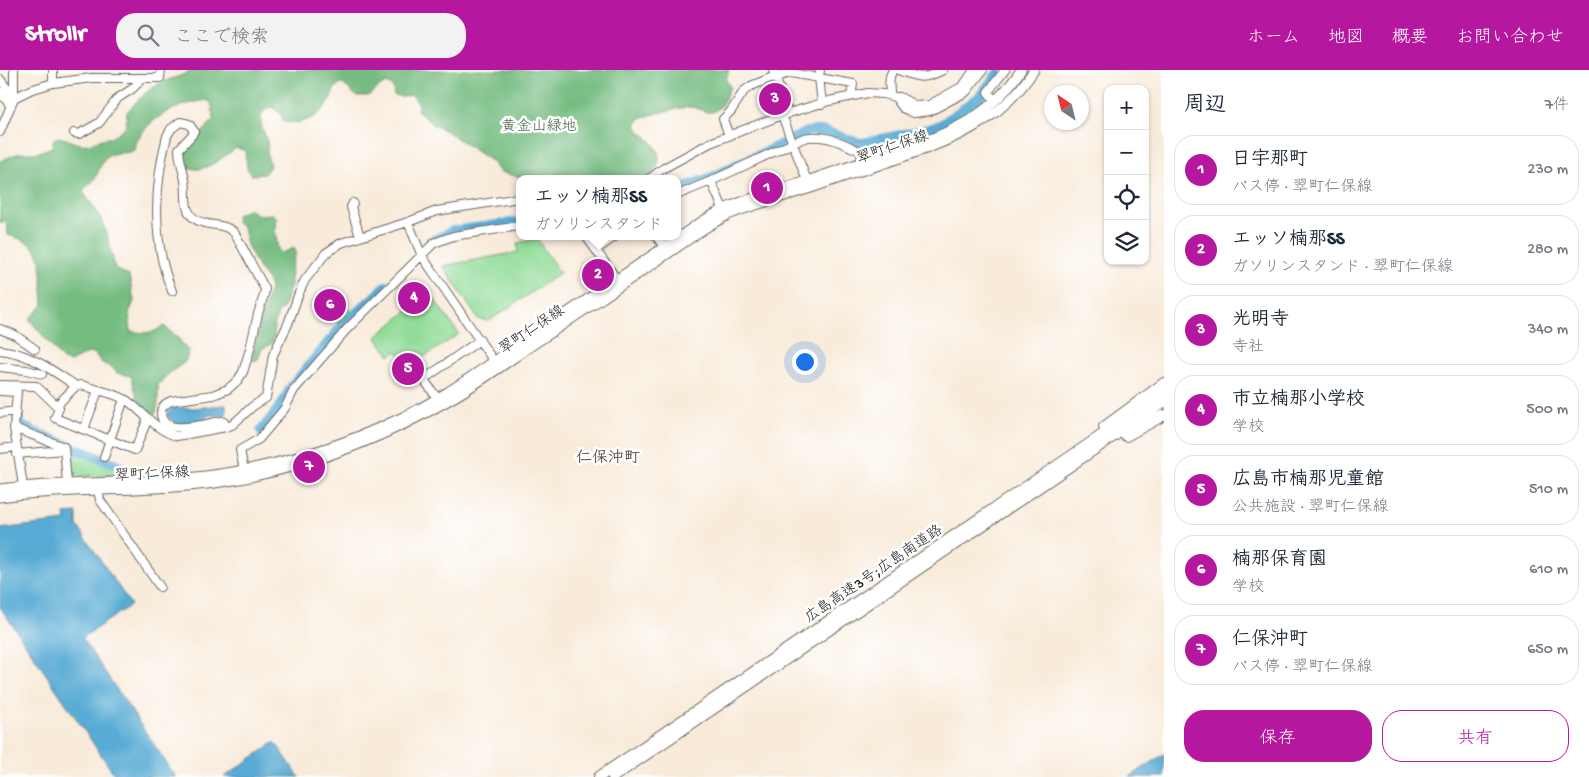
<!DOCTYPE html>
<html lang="ja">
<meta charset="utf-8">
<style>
:root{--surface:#fff;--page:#f2f2f3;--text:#1f2937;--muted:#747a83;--line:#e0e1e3;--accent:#b5179e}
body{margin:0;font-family:"Gochi Hand","Klee One",sans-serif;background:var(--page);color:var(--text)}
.controls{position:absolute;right:15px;top:15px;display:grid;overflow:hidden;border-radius:10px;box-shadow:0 1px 4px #0004}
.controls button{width:45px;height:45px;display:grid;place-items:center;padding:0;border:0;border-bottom:1px solid var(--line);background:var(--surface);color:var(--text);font:25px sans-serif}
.compass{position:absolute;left:1044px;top:15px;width:45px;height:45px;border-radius:50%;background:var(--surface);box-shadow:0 1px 4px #0004;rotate:325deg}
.you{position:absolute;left:804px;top:291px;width:18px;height:18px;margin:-12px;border:4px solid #fff;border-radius:50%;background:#1a73e8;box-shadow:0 0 0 8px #1a73e833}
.badge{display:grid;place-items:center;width:32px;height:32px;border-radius:50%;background:var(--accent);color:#fff;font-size:16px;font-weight:700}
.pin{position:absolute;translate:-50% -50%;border:2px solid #fff;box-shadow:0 1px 5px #0006}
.popup{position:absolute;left:516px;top:105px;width:165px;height:65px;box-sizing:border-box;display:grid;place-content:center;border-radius:10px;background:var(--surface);filter:drop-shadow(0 1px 4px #0005);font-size:16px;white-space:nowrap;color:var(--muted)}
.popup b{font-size:19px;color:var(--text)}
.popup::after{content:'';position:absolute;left:50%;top:100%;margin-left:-10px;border:10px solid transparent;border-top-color:var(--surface)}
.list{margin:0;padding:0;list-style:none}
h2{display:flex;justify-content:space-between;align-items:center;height:65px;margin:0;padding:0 20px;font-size:21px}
h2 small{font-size:16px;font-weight:400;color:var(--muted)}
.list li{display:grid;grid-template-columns:32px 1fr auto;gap:15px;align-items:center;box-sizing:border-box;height:70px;margin:0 10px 10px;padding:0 10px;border:1px solid var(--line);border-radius:20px}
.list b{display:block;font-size:19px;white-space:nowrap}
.list p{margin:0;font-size:16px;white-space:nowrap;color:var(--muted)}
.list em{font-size:16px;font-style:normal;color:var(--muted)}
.actions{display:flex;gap:10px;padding:15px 20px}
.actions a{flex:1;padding:11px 0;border:1px solid var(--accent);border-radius:20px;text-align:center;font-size:18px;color:var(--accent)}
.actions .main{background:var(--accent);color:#fff}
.icon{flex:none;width:28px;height:28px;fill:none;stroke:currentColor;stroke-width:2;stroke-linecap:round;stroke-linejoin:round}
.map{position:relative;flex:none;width:1164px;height:707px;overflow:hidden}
header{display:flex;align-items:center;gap:30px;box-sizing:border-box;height:70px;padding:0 25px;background:var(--accent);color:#fff}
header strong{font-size:24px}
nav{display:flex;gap:28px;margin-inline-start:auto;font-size:18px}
.search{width:350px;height:45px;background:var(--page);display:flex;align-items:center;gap:12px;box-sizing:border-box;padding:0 18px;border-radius:20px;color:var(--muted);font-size:19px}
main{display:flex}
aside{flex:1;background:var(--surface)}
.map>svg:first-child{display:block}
</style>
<header>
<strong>Strollr</strong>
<div class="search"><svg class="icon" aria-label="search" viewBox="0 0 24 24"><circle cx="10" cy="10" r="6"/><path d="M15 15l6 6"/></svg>ここで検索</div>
<nav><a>ホーム</a><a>地図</a><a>概要</a><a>お問い合わせ</a></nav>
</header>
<main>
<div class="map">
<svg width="1164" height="707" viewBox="0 0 1164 707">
<rect width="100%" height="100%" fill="#fff"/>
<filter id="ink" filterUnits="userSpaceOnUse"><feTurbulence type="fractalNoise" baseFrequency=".02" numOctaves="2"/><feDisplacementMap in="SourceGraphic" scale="10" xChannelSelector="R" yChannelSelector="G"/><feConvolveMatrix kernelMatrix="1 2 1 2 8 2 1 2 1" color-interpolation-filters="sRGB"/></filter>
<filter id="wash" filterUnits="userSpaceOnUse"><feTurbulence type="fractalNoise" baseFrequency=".0096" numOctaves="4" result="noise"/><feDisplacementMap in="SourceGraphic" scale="20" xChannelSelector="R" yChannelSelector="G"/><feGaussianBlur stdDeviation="1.12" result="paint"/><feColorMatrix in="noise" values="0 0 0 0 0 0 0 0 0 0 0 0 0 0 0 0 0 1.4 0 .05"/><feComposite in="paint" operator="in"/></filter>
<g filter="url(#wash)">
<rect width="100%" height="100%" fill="#f8ebda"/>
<path fill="#91dc98" stroke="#567c5a" d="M537,169L560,203L489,251L478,249L443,196L518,182L517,173Z
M429,222L459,264L424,287L419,281L404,291L397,281L390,286L376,267Z
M340,230L352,242L338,253L327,242L337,231Z
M71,380L133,404V405L72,406L69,382Z"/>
<path fill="#74bc80" stroke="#486c4e" d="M191,0H729L726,10L730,17C726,25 722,40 712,42C706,44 699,37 690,37C673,38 657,44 640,48L636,54C640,66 644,63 651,71C664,86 660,96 648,109H527L500,102L491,91L448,62L432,54L417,40L418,33L412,25L402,27L394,25L393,16L385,13L368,26H356L348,18L341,13C334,17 334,21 330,29C321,47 304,55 283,52L281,44L272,37C253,43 263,58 267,71C268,75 267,79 267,84C268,88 269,92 270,96L264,104L251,105L247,98L245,80L236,78C226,85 197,110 187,94C185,91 184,86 183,83L186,75L203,62L213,50L212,35L208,30C183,33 154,44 140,66C137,70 136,75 134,80C127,85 118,81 111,85C101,89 99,103 93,111C89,116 85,116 83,122L99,144L107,164L115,198L129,206L134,231L129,243L131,262L151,263L164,256L178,268L189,282L185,292L167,305L158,315V334L156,343C137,338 136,322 131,306L117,303L113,298L102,293L94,283H88L70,292L63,290L29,249L43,235C40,200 50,175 8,165L7,153L0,152V91L19,83H37L52,77L54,69L59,67C68,69 78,76 87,74C96,73 102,67 111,68L126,56L127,42C135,33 146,21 157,15C168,8 181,8 191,0Z
M249,139L258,145L272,144L277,148L275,158L278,179L282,183L294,178L296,182L291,199V215L283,238L278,243L274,255V268L271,274L262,279L258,289L254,291L252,288L263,243L270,219L268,211L258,197L246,173L243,157L236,151L237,145Z"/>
<path fill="#58abd4" stroke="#3a6478" d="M223,335H226V346C219,346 214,344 207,346L205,351L176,354L167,346V343L172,338H196Z
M77,443V455L131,535L82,568L176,707H116L0,537V459L66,451L65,444Z
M275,672L299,707H224Z
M1164,684V707H1130Z"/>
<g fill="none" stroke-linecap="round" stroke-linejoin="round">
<path stroke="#58abd4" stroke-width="10" d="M677,120L712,107L807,62C829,56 842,72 863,73L933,58L942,54L979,27L998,3
M431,171L453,161L519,152
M19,347V355L133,402
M261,361L282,334L291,317L342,256L386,216"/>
</g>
</g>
<g filter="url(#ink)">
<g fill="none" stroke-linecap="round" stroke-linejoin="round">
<defs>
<path id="minor" d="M773,0L788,44
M820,0L819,7L822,34
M898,0C919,8 923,10 943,0
M0,9L14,28L30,20L53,13L92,8H160L161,0
M53,13V0
M0,22L11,36
M891,26C889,17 888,7 893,0
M895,27H900L916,36L929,35L963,16L974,0
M995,31L988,22L1005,0
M782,45L809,116
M0,62L14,28V0
M74,63L79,64L99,53L118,28L132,19L138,13L139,8
M729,66L723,49L731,41L744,21L751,16L773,7L791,3L853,14L851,26
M649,109L664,98L710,73L782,45L829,31L868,23L883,24L895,27L903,38L914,43L930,41L966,22L983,0
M711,111L725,143
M677,125L711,111L804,68C824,63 842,73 860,81L863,92
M353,133L351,137L360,167
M408,152L422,186L497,296
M586,166L620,214
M656,166L667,181
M596,180L616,166
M172,221C152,173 154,116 167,66L171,59L180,52L189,54L194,61L192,65L179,79C179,89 183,99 185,110C188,127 180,146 204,153C215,156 224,154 234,162L265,219L264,225L258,244L250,279L243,302L238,310L228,319L213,325L171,331C166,333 161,337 161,343C161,368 207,353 221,351L224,352L226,357
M0,259L15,265L35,279
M0,280C29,283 52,300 76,316L82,315C95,320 115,323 126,330C143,341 156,361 177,366L226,357L232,355L253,336L266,328L273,285L288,254L299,223L305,210L326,183L341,173L408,152L437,141L519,128
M0,297L26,300L42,304
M418,301L437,328
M424,309L480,270
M0,315L36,316L59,338L55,348L135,380L148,348
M0,321L17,322L14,358L23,416
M57,335L76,316
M0,343L16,341
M14,358L64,377L67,413
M84,359L98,321
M0,379L17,377
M17,384L64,380
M104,387L124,329
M245,405L240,380L259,369L285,338L294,320L347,259L434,173L453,166L519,156
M97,416L100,430L160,517"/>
<path id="major" d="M0,419C81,409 164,416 244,400C299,389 353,371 403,347C441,329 476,303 511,280C572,240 634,198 695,156C704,150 714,144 724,139C751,127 779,120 807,111C827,104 848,97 868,90C927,71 985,56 1021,0
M0,427C82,416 165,424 245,408C320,393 391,365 456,326C488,307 518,284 549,264C599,230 649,197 699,162C708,156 718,150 728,145C755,134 783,127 811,118C834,110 857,102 879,95C941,74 997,58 1034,0"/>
<path id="highway" d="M1104,357L1164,313
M1126,366L1164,345
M599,707L1164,323
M613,707L1164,332"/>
</defs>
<use href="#minor" stroke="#69645e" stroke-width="10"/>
<use href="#major" stroke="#69645e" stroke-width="11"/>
<use href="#highway" stroke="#69645e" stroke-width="12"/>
<use href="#minor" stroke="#fff" stroke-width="8"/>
<use href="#major" stroke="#fff" stroke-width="9"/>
<use href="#highway" stroke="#fff" stroke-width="10"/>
</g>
</g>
<g text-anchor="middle" stroke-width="5" stroke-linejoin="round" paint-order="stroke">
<g font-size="15" fill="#455f47" stroke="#fff">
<text x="539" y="60">黄金山緑地</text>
</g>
<g font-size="15" fill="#1c1c1c" stroke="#fff">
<text transform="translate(892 76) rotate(-19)" y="5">翠町仁保線</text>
<text transform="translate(531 259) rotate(-34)" y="5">翠町仁保線</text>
<text transform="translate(152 403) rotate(-3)" y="5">翠町仁保線</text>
<text transform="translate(873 503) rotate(-34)" y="5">広島高速3号;広島南道路</text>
</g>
<g font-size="16" font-weight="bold" fill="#624d41" stroke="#fff">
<text x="608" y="392">仁保沖町</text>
</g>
</g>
</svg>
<div class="controls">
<button>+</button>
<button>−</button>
<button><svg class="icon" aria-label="locate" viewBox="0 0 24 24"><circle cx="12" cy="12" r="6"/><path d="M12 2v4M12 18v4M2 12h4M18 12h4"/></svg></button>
<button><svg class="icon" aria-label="layers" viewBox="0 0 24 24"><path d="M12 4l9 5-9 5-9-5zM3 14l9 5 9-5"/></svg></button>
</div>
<svg class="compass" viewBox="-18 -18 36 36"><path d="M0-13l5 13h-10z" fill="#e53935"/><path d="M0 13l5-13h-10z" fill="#747a83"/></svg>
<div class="you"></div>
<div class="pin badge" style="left:767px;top:118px">1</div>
<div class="pin badge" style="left:598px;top:205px">2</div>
<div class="popup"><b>エッソ楠那SS</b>ガソリンスタンド</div>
<div class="pin badge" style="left:775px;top:29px">3</div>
<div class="pin badge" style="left:414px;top:228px">4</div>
<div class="pin badge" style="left:408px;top:299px">5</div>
<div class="pin badge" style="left:330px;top:235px">6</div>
<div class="pin badge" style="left:309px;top:397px">7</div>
</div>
<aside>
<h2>周辺<small>7件</small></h2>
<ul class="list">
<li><span class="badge">1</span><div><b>日宇那町</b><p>バス停 · 翠町仁保線</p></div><em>230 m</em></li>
<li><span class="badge">2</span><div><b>エッソ楠那SS</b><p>ガソリンスタンド · 翠町仁保線</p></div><em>280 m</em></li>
<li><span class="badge">3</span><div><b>光明寺</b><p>寺社</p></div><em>340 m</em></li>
<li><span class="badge">4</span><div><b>市立楠那小学校</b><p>学校</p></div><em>500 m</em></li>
<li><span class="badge">5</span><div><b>広島市楠那児童館</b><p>公共施設 · 翠町仁保線</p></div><em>510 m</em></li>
<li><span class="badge">6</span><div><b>楠那保育園</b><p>学校</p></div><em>610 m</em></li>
<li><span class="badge">7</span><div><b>仁保沖町</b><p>バス停 · 翠町仁保線</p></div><em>650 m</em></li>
</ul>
<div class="actions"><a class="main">保存</a><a>共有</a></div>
</aside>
</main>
